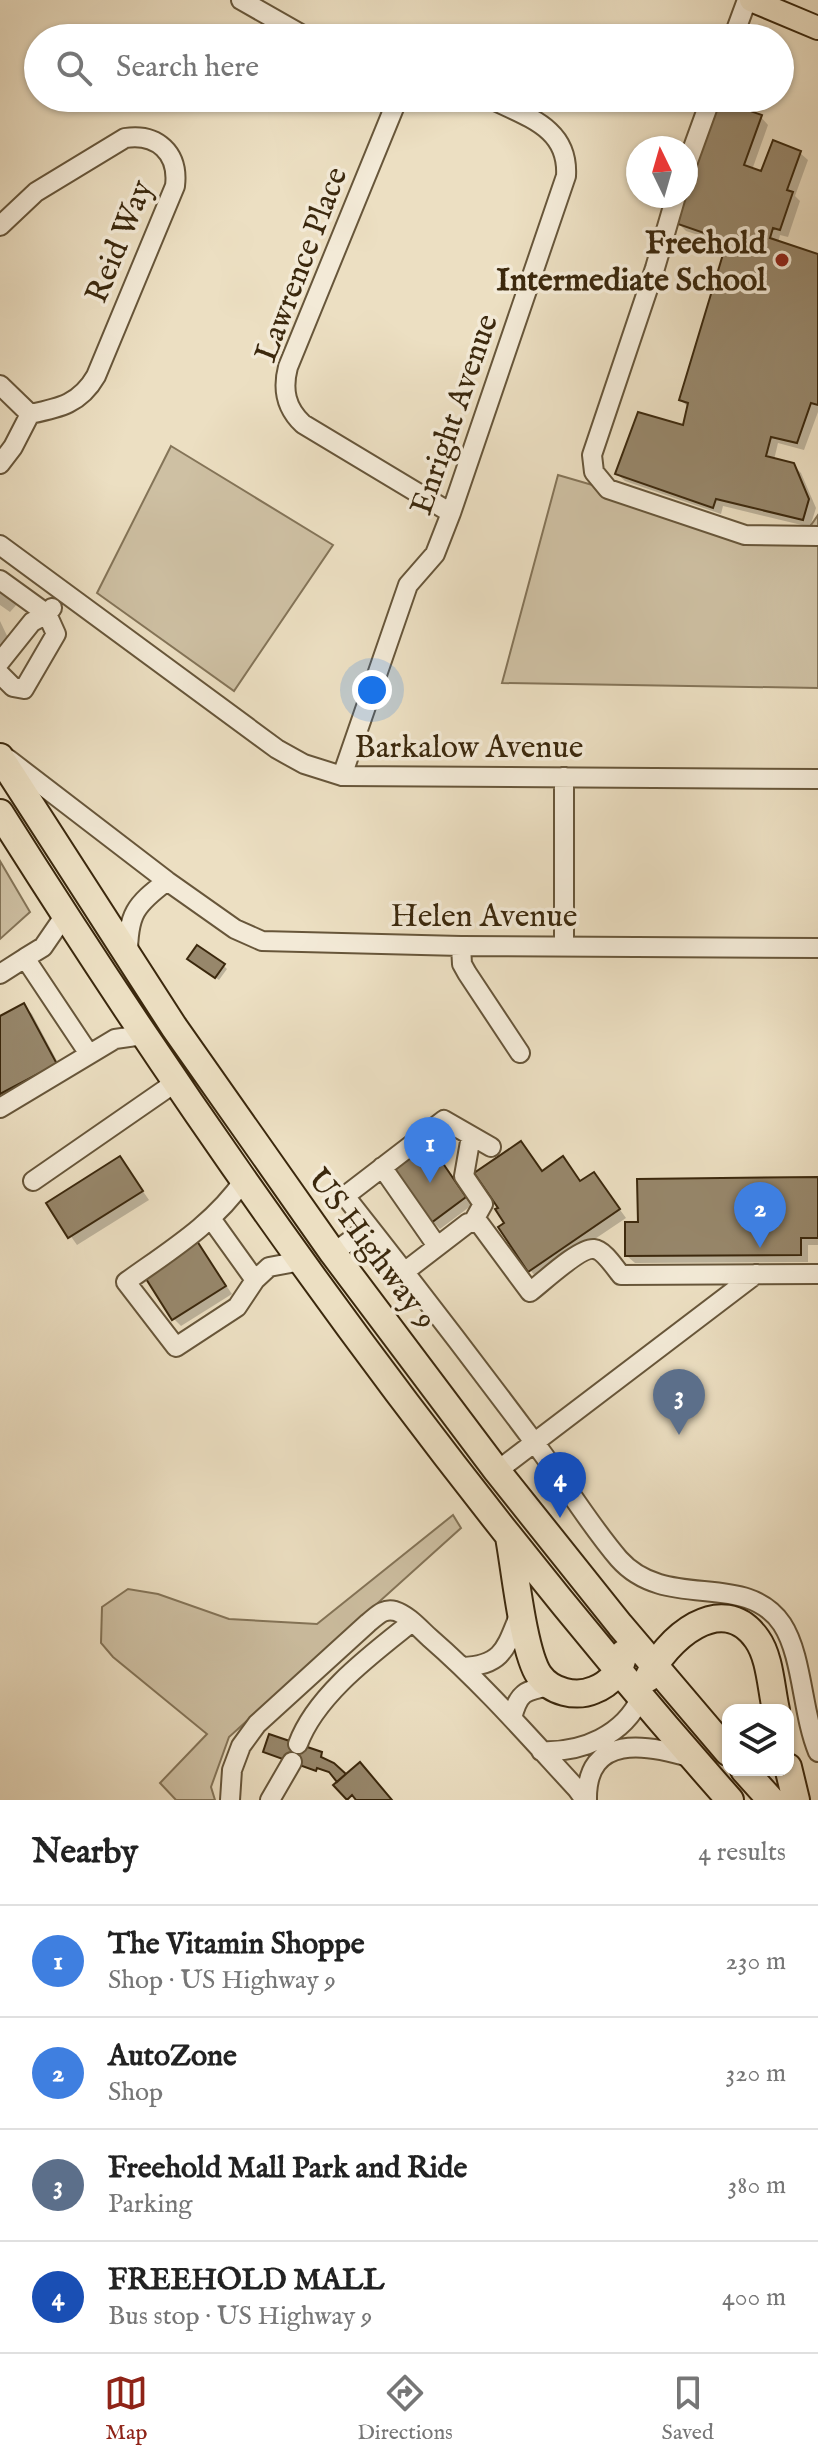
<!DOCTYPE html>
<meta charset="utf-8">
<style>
:root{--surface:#fff;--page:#f6f6f6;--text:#222;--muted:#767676;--line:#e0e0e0;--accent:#8f2418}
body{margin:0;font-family:"IM FELL English",serif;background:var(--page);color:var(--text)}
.controls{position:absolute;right:24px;bottom:24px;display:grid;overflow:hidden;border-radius:16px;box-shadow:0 2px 6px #0004}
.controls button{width:72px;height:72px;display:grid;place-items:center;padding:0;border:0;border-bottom:2px solid var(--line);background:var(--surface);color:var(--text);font:40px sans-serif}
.compass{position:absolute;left:626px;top:136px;width:72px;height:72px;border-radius:50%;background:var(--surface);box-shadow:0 2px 6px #0004;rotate:355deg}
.you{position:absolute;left:372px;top:690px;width:28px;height:28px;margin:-20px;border:6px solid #fff;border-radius:50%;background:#1a73e8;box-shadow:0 0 0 12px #1a73e833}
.badge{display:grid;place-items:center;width:52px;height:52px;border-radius:50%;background:var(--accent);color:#fff;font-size:26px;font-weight:700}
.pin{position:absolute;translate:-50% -66px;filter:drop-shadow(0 2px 4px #0008)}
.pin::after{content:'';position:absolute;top:42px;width:28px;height:24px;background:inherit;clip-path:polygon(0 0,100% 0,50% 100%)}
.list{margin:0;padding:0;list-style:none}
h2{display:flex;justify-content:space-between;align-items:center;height:104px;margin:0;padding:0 32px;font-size:34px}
h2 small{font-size:26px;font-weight:400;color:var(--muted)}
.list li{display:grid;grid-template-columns:52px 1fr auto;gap:24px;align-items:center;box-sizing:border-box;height:112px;padding:0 32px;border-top:2px solid var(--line)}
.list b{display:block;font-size:30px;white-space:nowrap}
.list p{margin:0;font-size:26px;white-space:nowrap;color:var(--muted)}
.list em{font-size:26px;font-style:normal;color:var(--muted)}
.icon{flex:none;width:44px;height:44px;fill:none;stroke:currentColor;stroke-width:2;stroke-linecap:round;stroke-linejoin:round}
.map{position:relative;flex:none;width:818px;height:1800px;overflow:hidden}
.search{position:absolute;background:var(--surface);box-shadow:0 2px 6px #0004;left:24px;right:24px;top:24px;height:88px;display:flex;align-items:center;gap:20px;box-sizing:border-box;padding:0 28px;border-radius:44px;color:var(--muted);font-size:30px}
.sheet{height:552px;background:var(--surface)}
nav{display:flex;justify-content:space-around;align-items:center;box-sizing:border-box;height:112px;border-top:2px solid var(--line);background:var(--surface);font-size:22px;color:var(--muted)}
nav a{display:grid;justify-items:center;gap:4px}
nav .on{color:var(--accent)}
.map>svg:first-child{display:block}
</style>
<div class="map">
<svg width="818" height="1800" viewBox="0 0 818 1800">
<rect width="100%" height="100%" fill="#ecdfc2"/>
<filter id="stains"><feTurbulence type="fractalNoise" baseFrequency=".0025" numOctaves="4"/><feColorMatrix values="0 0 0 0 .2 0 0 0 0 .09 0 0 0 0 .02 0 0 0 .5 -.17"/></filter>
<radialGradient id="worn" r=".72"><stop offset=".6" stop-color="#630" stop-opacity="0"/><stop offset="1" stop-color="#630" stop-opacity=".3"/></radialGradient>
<path fill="#cec0a3" stroke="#847458" stroke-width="2" d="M171,446L333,545L234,691L97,593Z
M558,475L778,539L802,538L818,515V688L502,683Z
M0,861L30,912L0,939Z
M453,1515L461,1528L229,1737L211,1787L215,1800H176L160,1783L207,1734L113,1657L101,1643L102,1607L128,1589L158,1594L229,1619L317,1624Z"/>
<path fill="#0003" d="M761,117L768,125L752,170L762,174L800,153L808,160L795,196L800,201L788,237L780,235L778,243L818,256V412L804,450L778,443L774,460L793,465L801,473L816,508L810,527L723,506L721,514L625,481L617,474L684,428L689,408L681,400L728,245L686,231L678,223Z
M0,587L18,603L10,612L0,605Z
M0,621L10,642L0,647Z
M193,962L224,966L227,969L219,980Z
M24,1006L32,1014L63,1072L0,1105V1019Z
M521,1144L543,1172L563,1159L581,1183L594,1174L626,1218L537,1278L530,1270Z
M429,1146L472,1205L440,1229L432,1221Z
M120,1158L149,1200L77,1245L48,1204Z
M818,1179V1245H808V1262L635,1263L627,1256Z
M197,1243L232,1294L181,1326L173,1318Z"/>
<path fill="#97876b" stroke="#3b280d" stroke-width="2" d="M716,99L762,115L744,165L761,171L773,140L801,151L787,190L793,192L780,230L773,228L770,238L818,254V405L811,403L797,443L771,437L766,456L794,463L809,499L803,520L716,499L713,508L615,474L638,412L683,425L688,403L679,400L727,241L675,223Z
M197,945L225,964L215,978L187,959Z
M24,1003L57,1064L0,1094V1016Z
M521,1141L542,1171L563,1156L580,1181L594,1172L620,1209L528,1272L498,1227L504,1223L495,1209L498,1208L474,1173Z
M429,1143L466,1197L431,1223L393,1169Z
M120,1156L143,1191L68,1238L46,1203Z
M818,1177V1238H801V1255L625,1256V1222H638L637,1179Z
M197,1241L226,1286L172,1320L143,1274Z
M269,1734L322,1752L321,1757L334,1763L346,1774L337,1782L329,1772L317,1768L316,1771L263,1752Z
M360,1762L392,1800H356L352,1795L347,1800L333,1785Z"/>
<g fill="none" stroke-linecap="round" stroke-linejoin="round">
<defs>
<path id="minor" d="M241,0L308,38
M733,38L747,0
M398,98L288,367C282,390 286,408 303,424L451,513
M686,167L711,98
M676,196L655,268L592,455L594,472L608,489L745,535L818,536
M0,226L36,192L125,138C157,133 179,153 175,186L96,376C80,404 59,408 30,414L0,385
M0,464L13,447L30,414
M0,545L277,749L304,764L342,776L818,779
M0,580L47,614L56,634L24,689L13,687L0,674
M0,662L32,622L47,614L52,608
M8,759L167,881L235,929L262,941L461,946L818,948
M342,776L408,585L435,554L451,513L566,176C569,127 526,117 489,98
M564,777V946
M461,946L462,964L467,973L520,1053
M128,955C128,914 135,905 167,881
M25,958L43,947L65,915
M0,974L25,958L89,1054
M0,1108L115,1039L143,1035
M471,1136L464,1176L483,1204L473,1222
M491,1147L444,1120L345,1196C409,1277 472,1359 534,1442C563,1480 588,1523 619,1559C666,1612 746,1570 782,1624C803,1656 802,1714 818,1752
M382,1167L437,1246
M244,1180C214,1224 169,1251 126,1282L176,1347L237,1307L255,1280L269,1267L301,1261
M33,1181L176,1082
M212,1220L255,1280
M333,1253L369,1227
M403,1273L468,1223H479L530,1292C542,1283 580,1247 594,1249C604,1250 615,1268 621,1275L818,1274
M497,1471L756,1274
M463,1667C505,1665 506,1646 521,1611
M512,1718C519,1692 524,1691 550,1686
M298,1744C316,1695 372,1654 412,1622
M541,1751C582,1753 624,1735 641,1697
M230,1800L232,1770L241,1746L257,1724L368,1623C377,1616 383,1608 395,1611C408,1615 420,1629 430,1638C483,1684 529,1737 577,1789L585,1800
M270,1800L292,1762
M587,1800C586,1733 647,1744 692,1758"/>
<path id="major" d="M751,0L818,28"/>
<path id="highway" d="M0,757L174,1027L333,1253L497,1471L620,1625L728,1752
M0,813C218,1159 459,1494 730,1800
M509,1537C515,1569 523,1651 539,1675C551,1692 576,1698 594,1690C610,1684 622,1670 623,1654
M648,1678C665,1640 722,1589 757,1639C770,1657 771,1688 776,1710
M788,1767L796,1800
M744,1770L771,1800"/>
</defs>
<use href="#minor" stroke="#67563a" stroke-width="22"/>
<use href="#major" stroke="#3b280d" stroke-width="26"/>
<use href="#highway" stroke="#3b280d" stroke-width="30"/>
<use href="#minor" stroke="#f3ead7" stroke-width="18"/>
<use href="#major" stroke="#ecdfc2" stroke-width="22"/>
<use href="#highway" stroke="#ecdfc2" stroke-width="26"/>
</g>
<circle fill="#8f2418" stroke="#f3ead7" stroke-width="3" cx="782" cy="260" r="8"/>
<g text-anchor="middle" stroke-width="7" stroke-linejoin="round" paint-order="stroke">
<g font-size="32" fill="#3b280d" stroke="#f3ead7">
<text transform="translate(118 241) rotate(-68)" y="11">Reid Way</text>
<text transform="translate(300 264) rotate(-69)" y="11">Lawrence Place</text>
<text transform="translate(453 414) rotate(-71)" y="11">Enright Avenue</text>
<text x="469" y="757">Barkalow Avenue</text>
<text x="484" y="926">Helen Avenue</text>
<text transform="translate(373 1248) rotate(53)" y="11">US Highway 9</text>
</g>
<g font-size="32" font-weight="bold" fill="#3b280d" stroke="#f3ead7" text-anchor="end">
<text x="766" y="253">Freehold<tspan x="766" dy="37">Intermediate School</tspan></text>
</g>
</g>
<rect width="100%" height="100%" filter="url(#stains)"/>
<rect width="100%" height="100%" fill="url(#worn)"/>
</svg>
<div class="controls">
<button><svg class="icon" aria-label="layers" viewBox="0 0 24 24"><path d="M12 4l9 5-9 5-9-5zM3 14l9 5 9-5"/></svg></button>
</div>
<svg class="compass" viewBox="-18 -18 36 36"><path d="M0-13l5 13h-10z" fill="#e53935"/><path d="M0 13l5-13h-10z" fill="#767676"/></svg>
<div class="you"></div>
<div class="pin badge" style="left:430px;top:1183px;background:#3f7fe0">1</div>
<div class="pin badge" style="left:760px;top:1248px;background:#3f7fe0">2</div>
<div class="pin badge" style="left:679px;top:1435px;background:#5c6f8a">3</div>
<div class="pin badge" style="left:560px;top:1518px;background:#1a4fb4">4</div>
<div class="search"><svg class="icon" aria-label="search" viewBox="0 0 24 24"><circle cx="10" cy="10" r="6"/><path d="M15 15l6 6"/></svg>Search here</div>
</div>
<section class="sheet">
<h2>Nearby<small>4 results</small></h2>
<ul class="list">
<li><span class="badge" style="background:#3f7fe0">1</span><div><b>The Vitamin Shoppe</b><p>Shop · US Highway 9</p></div><em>230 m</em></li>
<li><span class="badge" style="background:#3f7fe0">2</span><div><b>AutoZone</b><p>Shop</p></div><em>320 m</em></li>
<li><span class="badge" style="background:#5c6f8a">3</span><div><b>Freehold Mall Park and Ride</b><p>Parking</p></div><em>380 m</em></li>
<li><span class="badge" style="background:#1a4fb4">4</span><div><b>FREEHOLD MALL</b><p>Bus stop · US Highway 9</p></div><em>400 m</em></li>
</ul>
</section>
<nav>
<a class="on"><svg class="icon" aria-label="map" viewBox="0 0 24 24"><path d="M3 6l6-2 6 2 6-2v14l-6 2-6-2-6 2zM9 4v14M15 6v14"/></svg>Map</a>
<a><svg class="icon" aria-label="directions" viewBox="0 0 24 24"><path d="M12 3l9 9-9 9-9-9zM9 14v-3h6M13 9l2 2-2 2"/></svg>Directions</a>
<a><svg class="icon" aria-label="saved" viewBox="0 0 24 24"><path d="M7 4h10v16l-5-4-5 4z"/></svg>Saved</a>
</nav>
